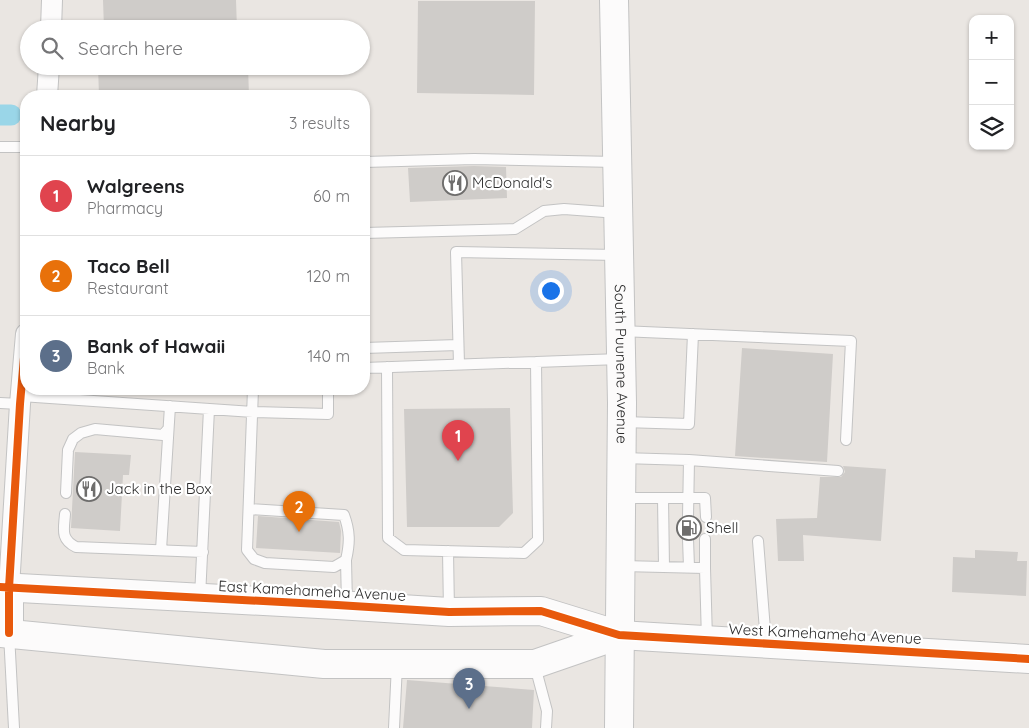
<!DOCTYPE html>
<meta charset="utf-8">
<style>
:root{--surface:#fff;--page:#f6f6f6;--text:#202124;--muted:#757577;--line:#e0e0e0;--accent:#6e6d6c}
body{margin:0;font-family:Quicksand,sans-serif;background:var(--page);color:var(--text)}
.controls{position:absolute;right:15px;top:15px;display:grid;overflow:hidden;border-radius:10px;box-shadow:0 1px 4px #0004}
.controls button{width:45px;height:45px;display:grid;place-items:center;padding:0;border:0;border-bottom:1px solid var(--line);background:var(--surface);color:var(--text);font:25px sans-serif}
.you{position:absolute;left:550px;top:290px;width:18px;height:18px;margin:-12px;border:4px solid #fff;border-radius:50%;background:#1a73e8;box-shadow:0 0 0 8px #1a73e833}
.badge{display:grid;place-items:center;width:32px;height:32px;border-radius:50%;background:var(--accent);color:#fff;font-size:16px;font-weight:700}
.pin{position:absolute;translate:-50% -41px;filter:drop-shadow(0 1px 2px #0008)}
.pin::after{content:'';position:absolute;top:26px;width:18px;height:15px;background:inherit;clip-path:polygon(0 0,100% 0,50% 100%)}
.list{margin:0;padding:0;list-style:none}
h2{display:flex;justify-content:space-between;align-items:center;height:65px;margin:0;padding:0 20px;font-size:21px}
h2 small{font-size:16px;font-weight:400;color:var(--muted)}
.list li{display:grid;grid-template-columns:32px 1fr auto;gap:15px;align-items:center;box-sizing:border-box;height:80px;padding:0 20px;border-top:1px solid var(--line)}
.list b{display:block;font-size:19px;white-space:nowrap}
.list p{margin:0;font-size:16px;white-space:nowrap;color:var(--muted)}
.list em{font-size:16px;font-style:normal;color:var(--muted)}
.icon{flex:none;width:28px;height:28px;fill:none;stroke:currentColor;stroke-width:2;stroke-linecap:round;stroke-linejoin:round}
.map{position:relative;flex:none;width:1029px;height:728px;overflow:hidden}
.search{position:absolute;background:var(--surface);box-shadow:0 1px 4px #0004;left:20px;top:20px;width:350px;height:55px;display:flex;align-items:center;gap:12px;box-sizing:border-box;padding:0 18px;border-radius:28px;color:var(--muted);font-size:19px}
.panel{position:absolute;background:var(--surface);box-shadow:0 1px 4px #0004;left:20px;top:90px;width:350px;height:305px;border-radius:20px}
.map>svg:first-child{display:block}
</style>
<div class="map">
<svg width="1029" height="728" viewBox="0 0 1029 728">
<rect width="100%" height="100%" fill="#eae6e2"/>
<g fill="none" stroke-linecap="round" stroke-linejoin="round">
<path stroke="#9ad6e8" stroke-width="21" d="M0,115H11"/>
</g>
<path fill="#cfccc9" d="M103,0H236L237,29H104Z
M418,1H535L534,95L417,93Z
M98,66H248L249,96H99Z
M474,166L506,167L507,198L410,202L408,168Z
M742,348L833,354L827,462L735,456Z
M510,408L513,513L499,527H407L404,409Z
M75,452L131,455L129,475H123L120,531L71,528Z
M843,466L886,469L881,541L803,535L804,561H778L776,519L817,518L820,477H841L845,472Z
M258,516L339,522L341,531L340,553L256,548Z
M975,550L1018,552L1017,561H1027L1026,596L952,592L953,557L975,558Z
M407,680L534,690L532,728H403Z"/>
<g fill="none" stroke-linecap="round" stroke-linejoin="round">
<defs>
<path id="lane" d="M0,147H26
M364,162L474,159L616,162
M364,233L515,229L544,211L564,209L618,213
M621,331L851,341L846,440
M364,348L458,345
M459,364L456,252L617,255
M387,367L388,538L404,550L524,553L538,540L536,362
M364,368L620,359
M21,396L253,412L328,414V389
M0,403L20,404
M623,422L689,424L693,334
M622,458L689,460L838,471
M66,493L68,450L73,439L81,433L95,429L163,435L168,429
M622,498H705L706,517
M663,498L664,567
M249,509L344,515C350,531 350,543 346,560L334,567L265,563L254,559L247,550L253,389
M65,514C64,529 60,539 76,547L203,552
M688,517L689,460
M688,539L689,567
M758,541L766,643
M161,550L170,406
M448,551L449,611
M346,560L347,604
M622,566L705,568L707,640
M705,568V539
M200,597L209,409
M9,634L14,728
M535,666L547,711L546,728
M394,728L397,664"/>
<path id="street" d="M51,29L52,0
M47,96L49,66
M9,588L20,404L26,334"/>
<g id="secondary">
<path id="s1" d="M614,0L622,403L619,728"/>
<path d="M0,587L337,605L449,612L541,611L619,635L1029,659"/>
<path d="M9,588V633"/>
<path d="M0,633L324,664H535L619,635"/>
</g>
</defs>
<use href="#lane" stroke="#c3c3c3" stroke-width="12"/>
<use href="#street" stroke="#c3c3c3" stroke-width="22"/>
<use href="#secondary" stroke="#c3c3c3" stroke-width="30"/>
<use href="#lane" stroke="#fcfbfb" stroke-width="10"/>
<use href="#street" stroke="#fcfbfb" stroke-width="20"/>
<use href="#secondary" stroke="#fcfbfb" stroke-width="28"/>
<defs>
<path id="cycleway" d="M0,587L337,605L449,612L541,611L619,635L1029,659
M9,633V588L20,404L26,334"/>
</defs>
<use href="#cycleway" stroke="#fff" stroke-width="11"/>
<use href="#cycleway" stroke="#e8590c" stroke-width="8"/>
</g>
<defs>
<symbol id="restaurant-ring" viewBox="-11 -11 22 22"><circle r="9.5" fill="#fff" stroke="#6e6d6c" stroke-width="1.5"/><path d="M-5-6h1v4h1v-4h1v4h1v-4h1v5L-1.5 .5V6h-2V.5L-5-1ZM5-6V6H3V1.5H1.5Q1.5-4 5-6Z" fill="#6e6d6c"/></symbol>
<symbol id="fuel-ring" viewBox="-11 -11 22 22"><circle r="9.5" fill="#fff" stroke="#6e6d6c" stroke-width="1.5"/><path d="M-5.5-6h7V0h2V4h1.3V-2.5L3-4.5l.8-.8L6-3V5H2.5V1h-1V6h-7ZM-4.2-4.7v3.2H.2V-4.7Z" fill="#6e6d6c"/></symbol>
</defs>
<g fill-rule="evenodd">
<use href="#restaurant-ring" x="441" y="169" width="28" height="28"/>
<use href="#restaurant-ring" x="75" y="475" width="28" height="28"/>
<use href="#fuel-ring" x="675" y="514" width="28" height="28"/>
</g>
<g text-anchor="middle" stroke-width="4.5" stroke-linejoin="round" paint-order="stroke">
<g font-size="15" fill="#2c2c2c" stroke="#fff" text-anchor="start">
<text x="472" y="188">McDonald's</text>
<text x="106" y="494">Jack in the Box</text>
<text x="706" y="533">Shell</text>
</g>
<g font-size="15" fill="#2c2c2c" stroke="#fff">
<text dy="5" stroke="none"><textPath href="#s1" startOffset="364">South Puunene Avenue</textPath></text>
<text transform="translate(312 591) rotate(3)" y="5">East Kamehameha Avenue</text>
<text transform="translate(825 634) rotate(3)" y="5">West Kamehameha Avenue</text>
</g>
</g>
</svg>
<div class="controls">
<button>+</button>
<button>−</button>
<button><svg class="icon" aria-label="layers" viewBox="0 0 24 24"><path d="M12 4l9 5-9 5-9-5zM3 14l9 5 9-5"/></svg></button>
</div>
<div class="you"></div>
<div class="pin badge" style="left:458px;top:461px;background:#e0444e">1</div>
<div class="pin badge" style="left:299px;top:532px;background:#e8710a">2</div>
<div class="pin badge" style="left:469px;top:709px;background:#5c6f8a">3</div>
<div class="search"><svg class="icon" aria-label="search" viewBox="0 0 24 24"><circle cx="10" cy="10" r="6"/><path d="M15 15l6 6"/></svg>Search here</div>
<section class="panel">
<h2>Nearby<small>3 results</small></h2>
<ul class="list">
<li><span class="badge" style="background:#e0444e">1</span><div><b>Walgreens</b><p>Pharmacy</p></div><em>60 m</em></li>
<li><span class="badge" style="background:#e8710a">2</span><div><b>Taco Bell</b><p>Restaurant</p></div><em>120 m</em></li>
<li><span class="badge" style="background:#5c6f8a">3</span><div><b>Bank of Hawaii</b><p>Bank</p></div><em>140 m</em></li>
</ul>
</section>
</div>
